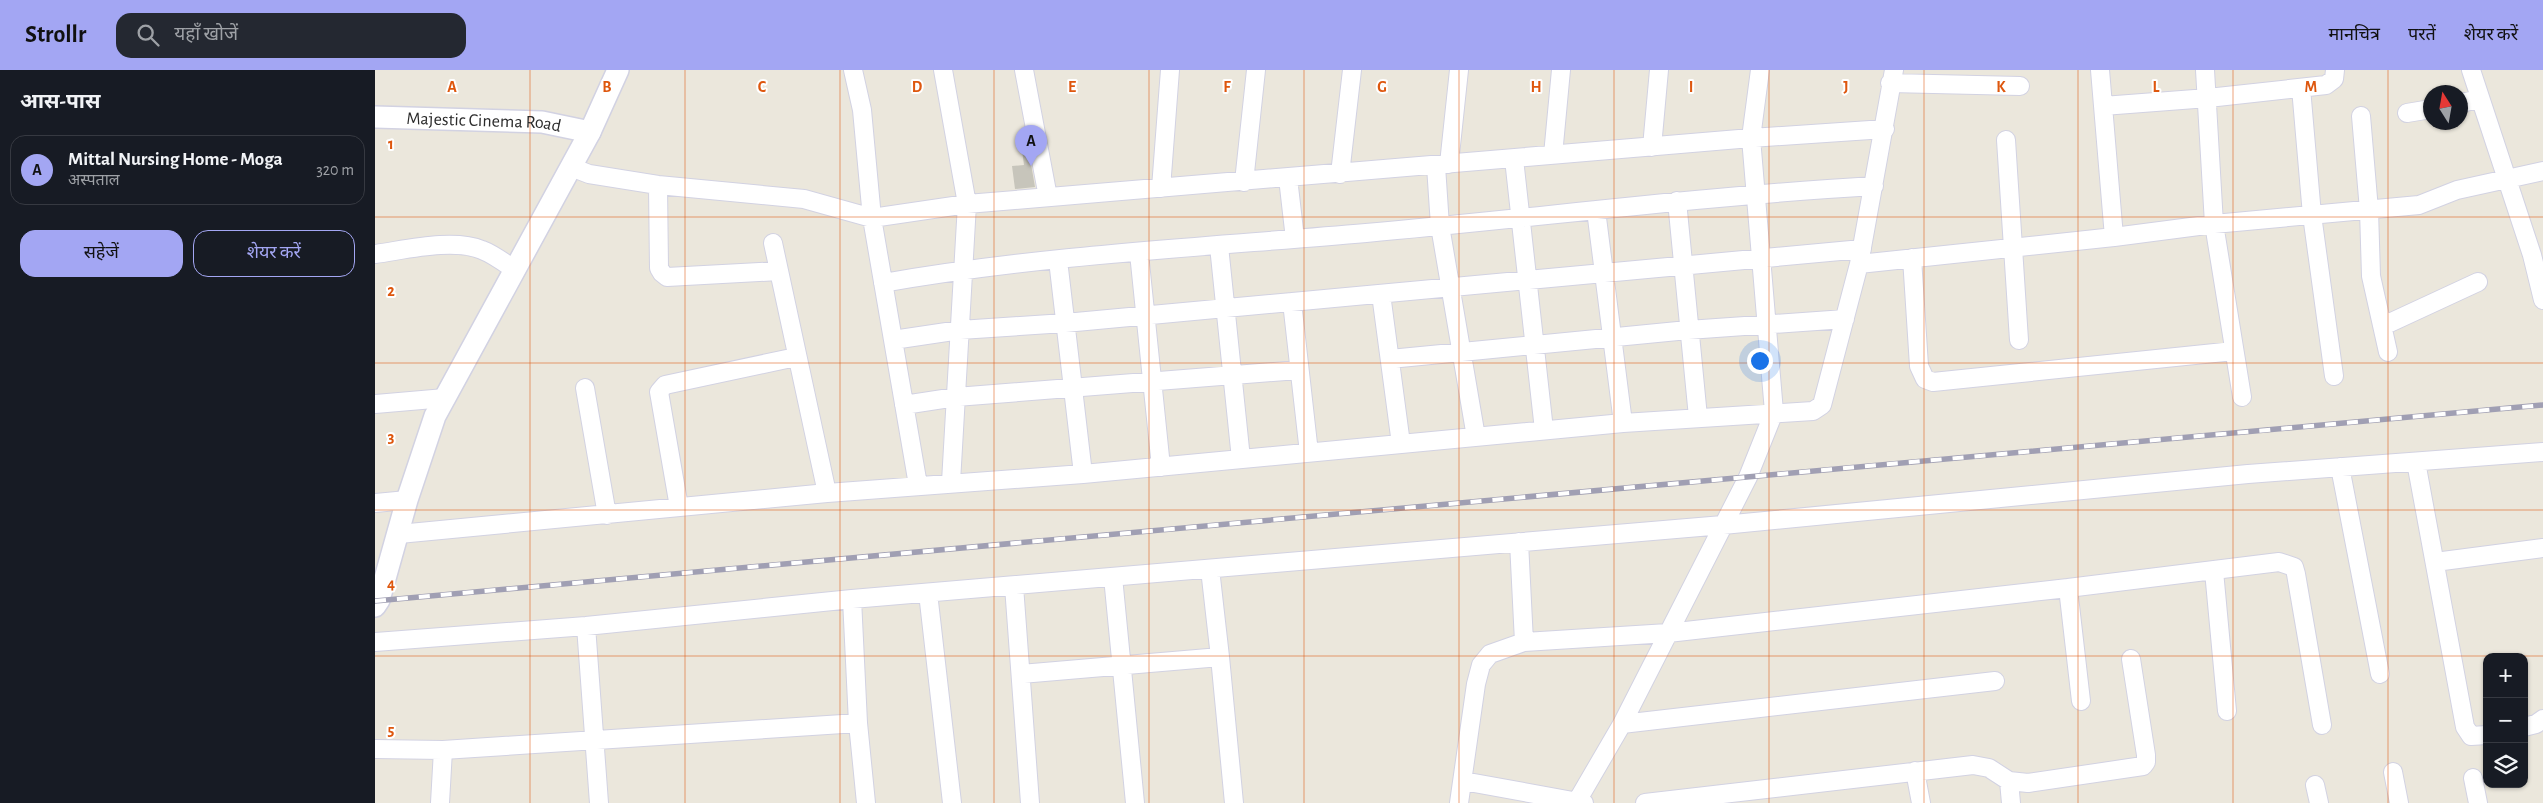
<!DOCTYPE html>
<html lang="hi">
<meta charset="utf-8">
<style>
:root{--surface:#171b24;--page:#242831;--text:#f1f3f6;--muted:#9ea1a6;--line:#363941;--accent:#a3a6f3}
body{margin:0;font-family:"Alegreya Sans","Noto Sans Devanagari",sans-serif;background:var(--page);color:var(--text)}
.controls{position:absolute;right:15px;bottom:15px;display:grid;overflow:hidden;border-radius:10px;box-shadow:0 1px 4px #0004}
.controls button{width:45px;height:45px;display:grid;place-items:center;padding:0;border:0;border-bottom:1px solid var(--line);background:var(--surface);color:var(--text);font:25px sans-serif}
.compass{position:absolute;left:2048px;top:15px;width:45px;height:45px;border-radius:50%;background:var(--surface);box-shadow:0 1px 4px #0004;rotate:349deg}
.you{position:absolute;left:1384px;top:290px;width:18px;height:18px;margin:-12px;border:4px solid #fff;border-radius:50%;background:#1a73e8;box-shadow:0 0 0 8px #1a73e833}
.badge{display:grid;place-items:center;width:32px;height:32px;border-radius:50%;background:var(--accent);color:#111;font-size:16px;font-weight:700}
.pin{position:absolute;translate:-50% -41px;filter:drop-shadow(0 1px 2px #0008)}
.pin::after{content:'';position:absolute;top:26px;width:18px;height:15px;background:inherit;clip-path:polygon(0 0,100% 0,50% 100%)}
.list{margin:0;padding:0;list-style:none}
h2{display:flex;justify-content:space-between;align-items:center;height:65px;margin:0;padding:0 20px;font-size:21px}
h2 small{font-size:16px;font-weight:400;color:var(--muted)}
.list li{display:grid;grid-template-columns:32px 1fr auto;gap:15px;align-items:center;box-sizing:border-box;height:70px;margin:0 10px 10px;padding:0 10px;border:1px solid var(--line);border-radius:15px}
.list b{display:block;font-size:19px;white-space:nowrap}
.list p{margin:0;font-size:16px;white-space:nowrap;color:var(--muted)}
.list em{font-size:16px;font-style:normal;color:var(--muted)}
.actions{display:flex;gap:10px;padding:15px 20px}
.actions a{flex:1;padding:11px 0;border:1px solid var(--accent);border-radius:15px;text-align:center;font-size:18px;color:var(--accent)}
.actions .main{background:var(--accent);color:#111}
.icon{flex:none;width:28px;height:28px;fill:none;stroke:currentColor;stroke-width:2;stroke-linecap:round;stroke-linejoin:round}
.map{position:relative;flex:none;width:2168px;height:733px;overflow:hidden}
header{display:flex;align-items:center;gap:30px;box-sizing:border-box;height:70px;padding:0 25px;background:var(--accent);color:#111}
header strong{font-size:24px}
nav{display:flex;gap:28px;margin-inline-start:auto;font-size:18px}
.search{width:350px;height:45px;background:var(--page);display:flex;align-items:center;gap:12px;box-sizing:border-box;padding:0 18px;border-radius:15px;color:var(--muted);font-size:19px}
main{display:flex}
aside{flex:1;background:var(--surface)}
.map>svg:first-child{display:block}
</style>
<header>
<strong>Strollr</strong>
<div class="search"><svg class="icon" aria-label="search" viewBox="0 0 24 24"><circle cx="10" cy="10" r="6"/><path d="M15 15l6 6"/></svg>यहाँ खोजें</div>
<nav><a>मानचित्र</a><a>परतें</a><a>शेयर करें</a></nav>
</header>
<main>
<aside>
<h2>आस-पास<small></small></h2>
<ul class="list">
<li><span class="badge">A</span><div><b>Mittal Nursing Home - Moga</b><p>अस्पताल</p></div><em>320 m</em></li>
</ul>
<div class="actions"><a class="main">सहेजें</a><a>शेयर करें</a></div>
</aside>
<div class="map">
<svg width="2168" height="733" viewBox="0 0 2168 733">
<rect width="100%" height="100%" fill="#ebe7dc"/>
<path fill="#c7c5bb" d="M651,65L660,117L640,119L637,96L649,95L645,66Z"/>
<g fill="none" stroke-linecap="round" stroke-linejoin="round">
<defs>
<path id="minor" d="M478,0L487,40L497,148L543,415
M568,0L592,134L576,412
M649,0L673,127
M1830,0L1839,154L1867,327
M2096,0L2157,185L2168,230
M1515,13L1645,16
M1926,18L1937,145L1959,306
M2086,33L2104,29
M1728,36L1833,28L1951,15L1959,9L1960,0
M2032,43L2056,39
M1986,46L1994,140L1996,206L2013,282
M1631,70L1644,270
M1277,77L1284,0
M1178,85L1186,0
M1139,89L1169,360
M1074,94L1084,0
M1061,96L1065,156L1101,367
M196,97L214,104L283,115L429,129L497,148L592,134L1376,68L1510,59
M965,104L977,0
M913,108L920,169
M869,112L881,0
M283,115L284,198L287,203L292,207L404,201
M786,118L795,0
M1302,131L1323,347
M1221,140L1248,353
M1739,167L1839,154L2044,135L2082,120L2168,101
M398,173L452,423
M844,176L866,389
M764,183L786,397
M0,184C30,180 78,168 107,180C118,184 130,193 140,200
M1537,188L1544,296L1550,309L1558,312L1859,281
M683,190L708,404
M1484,194L1739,167L1725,0
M508,213C667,185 830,177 991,163C1160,148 1329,126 1499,116
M1006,224L1026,374
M917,232L934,383
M2008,256L2103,212
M518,270L585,260L690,253L1487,179
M1015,289L1313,260L1470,249
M210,318L232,445
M0,334L70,328
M529,335L581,327L923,300
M2041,392L2090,657L2096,666L2112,665
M1965,397L2005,604
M0,433L32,430
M304,437L284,322L290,315L421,287
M24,464L452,423L708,404L1248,353L1438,341L1447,335L1484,194L1519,0
M1144,472L1149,572
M2060,492L2168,478
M1839,501L1852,641
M738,507L760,733
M639,516L655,733
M1693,518L1706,631
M553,523L577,733
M211,556L224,733
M0,572L211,556L477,529L1348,455L1873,404L2168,382
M845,587L859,733
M646,604L845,587L835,499
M483,653L491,733
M1247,654L1620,611
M2149,657L2161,654L2168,649
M0,679L68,680L483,653L477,529
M1540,701L1546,733
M2018,702L2024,733
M2098,708L2103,733
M1088,711L1209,733
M1634,711L1636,733
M1940,715L1944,733
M65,733L68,680
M1084,733L1101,614L1106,595L1115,584L1149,572L1293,563L1693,518L1904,492L1919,497L1921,504L1947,655
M1201,733L1247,654L1373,407L1399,342L1376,68L1385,0
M1270,733L1598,695L1614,698L1634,711L1653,713L1768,696L1771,692V685L1756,589"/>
<g id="tertiary">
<path id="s1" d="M0,47L167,52L215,62"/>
<path d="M0,536L4,530L32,430L60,346L215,62L243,0"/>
</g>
</defs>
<use href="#minor" stroke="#d2d2e2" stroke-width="20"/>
<use href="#tertiary" stroke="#d2d2e2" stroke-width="24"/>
<use href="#minor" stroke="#fff" stroke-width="18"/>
<use href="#tertiary" stroke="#fff" stroke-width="21"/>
<defs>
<path id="rail" d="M0,531L2168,335"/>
</defs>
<use href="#rail" stroke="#a09fb3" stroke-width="5.5"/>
<use href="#rail" stroke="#fff" stroke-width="4" stroke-dasharray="11" stroke-linecap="butt"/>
</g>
<path fill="none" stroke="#de570e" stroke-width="1" stroke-opacity="0.55" d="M155,0V733M310,0V733M465,0V733M619,0V733M774,0V733M929,0V733M1084,0V733M1239,0V733M1394,0V733M1549,0V733M1703,0V733M1858,0V733M2013,0V733M0,147H2168M0,293H2168M0,440H2168M0,586H2168"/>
<g text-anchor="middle" stroke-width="4" stroke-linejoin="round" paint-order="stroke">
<g font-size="18" fill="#2a2a2a" stroke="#fff">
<text dy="6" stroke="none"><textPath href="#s1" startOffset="109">Majestic Cinema Road</textPath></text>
</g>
</g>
<g font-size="16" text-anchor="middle" font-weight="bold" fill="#de570e" stroke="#fff" stroke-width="4" stroke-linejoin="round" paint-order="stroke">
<text x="77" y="22">A</text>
<text x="232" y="22">B</text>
<text x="387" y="22">C</text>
<text x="542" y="22">D</text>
<text x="697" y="22">E</text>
<text x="852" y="22">F</text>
<text x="1007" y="22">G</text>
<text x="1161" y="22">H</text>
<text x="1316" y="22">I</text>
<text x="1471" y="22">J</text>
<text x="1626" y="22">K</text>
<text x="1781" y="22">L</text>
<text x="1936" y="22">M</text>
<text x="16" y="79">1</text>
<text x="16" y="226">2</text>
<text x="16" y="372">3</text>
<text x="16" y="519">4</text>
<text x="16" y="665">5</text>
</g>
</svg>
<div class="controls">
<button>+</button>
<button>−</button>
<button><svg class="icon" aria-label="layers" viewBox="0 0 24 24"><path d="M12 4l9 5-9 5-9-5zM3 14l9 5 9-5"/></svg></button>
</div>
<svg class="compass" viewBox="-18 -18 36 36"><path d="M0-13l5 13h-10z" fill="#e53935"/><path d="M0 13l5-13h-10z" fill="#9ea1a6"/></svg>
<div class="you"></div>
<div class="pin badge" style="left:656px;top:96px">A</div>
</div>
</main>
